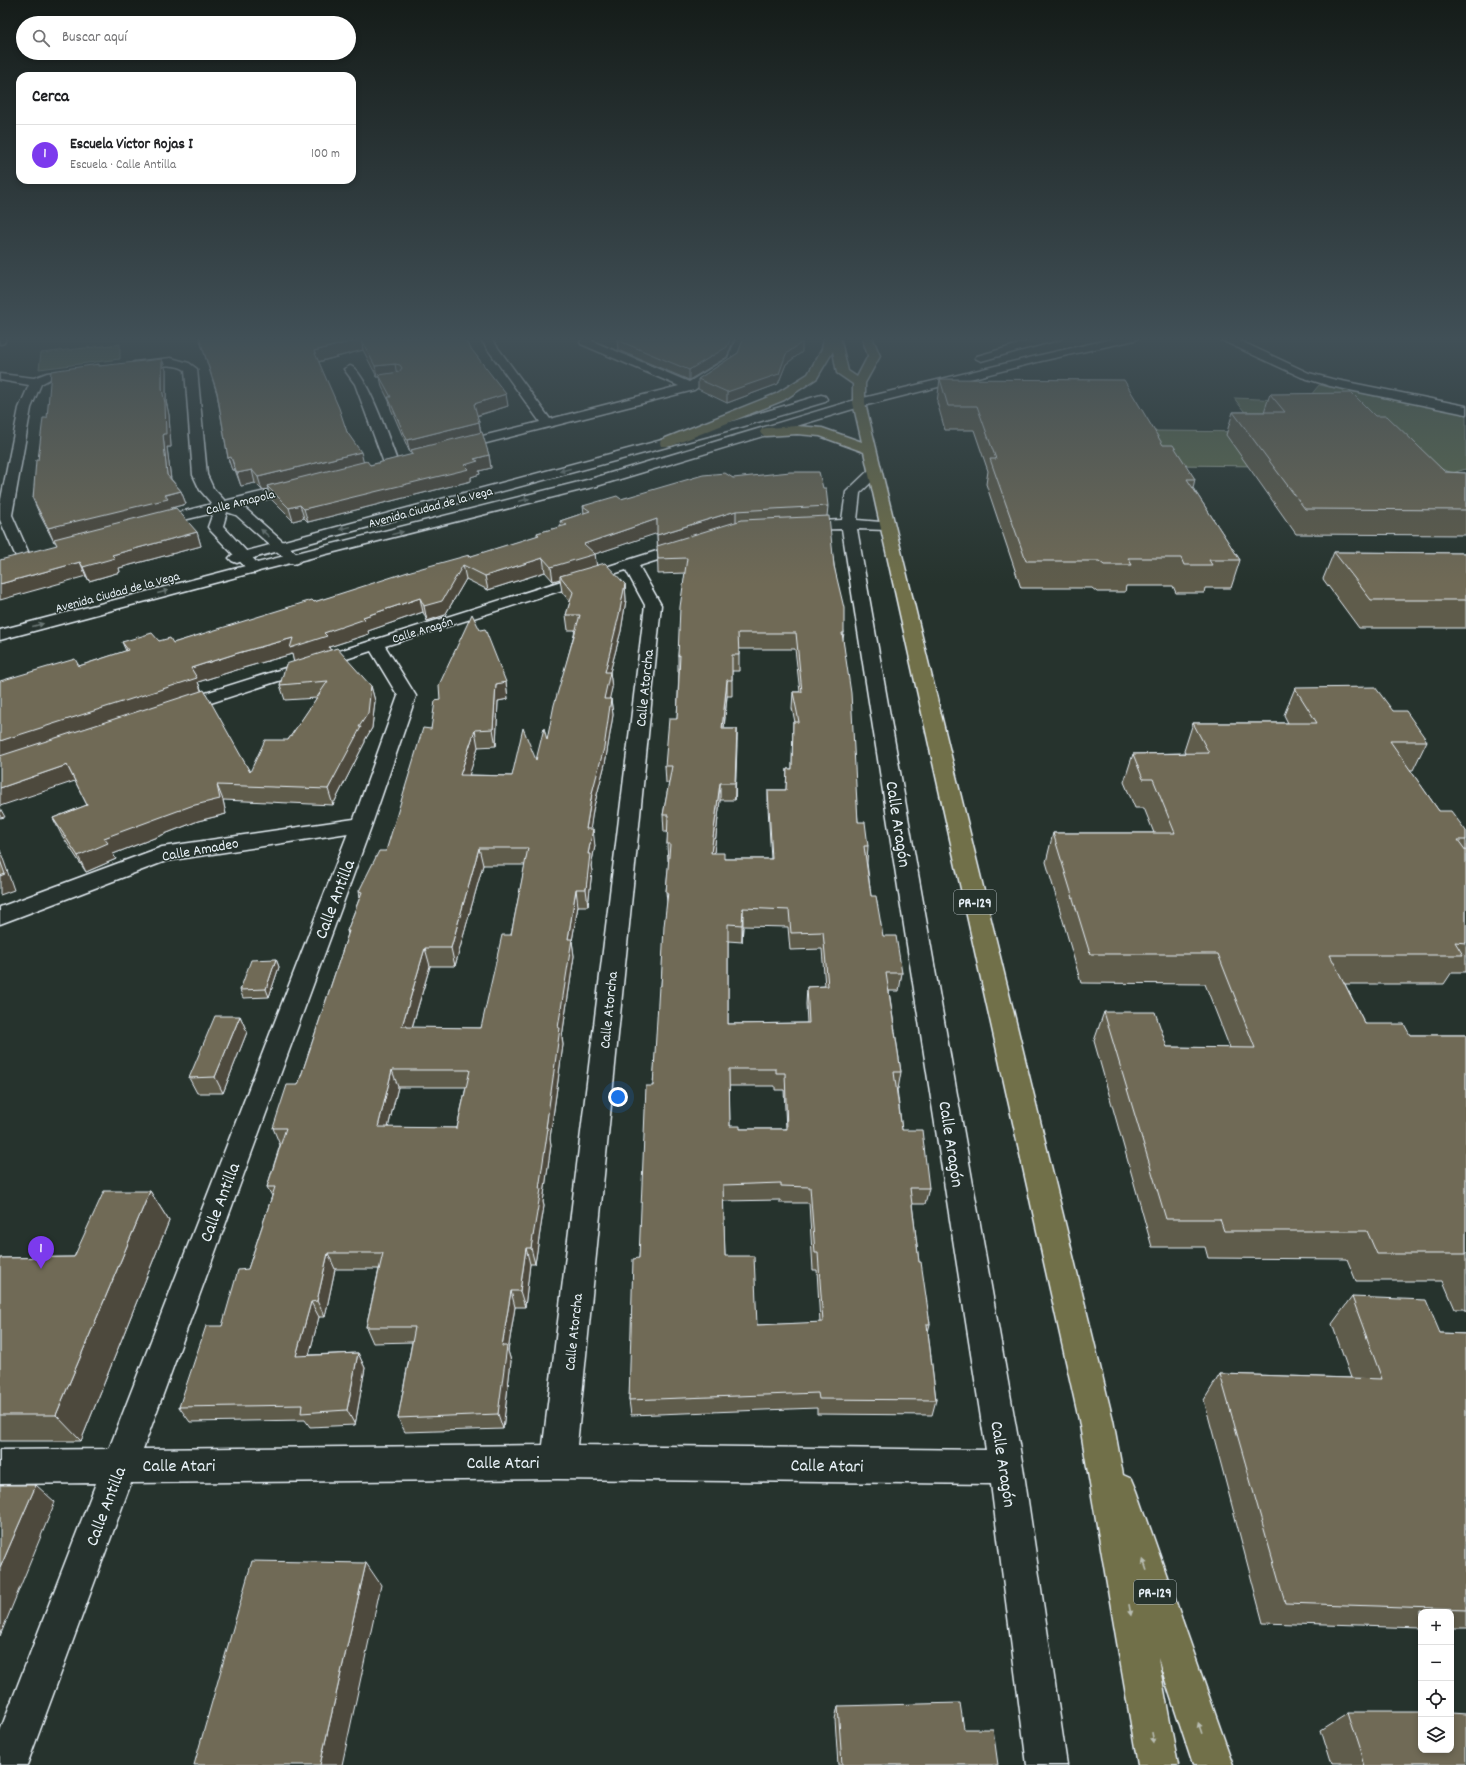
<!DOCTYPE html>
<html lang="es">
<meta charset="utf-8">
<style>
:root{--surface:#fff;--page:#f6f6f6;--text:#202124;--muted:#757577;--line:#e0e0e0;--accent:#7c3aed}
body{margin:0;font-family:Dekko,sans-serif;background:var(--page);color:var(--text)}
.controls{position:absolute;right:12px;bottom:12px;display:grid;overflow:hidden;border-radius:8px;box-shadow:0 2px 6px #0003}
.controls button{width:36px;height:36px;display:grid;place-items:center;padding:0;border:0;border-bottom:1px solid var(--line);background:var(--surface);color:var(--text);font:20px sans-serif}
.you{position:absolute;left:618px;top:1097px;width:14px;height:14px;margin:-10px;border:3px solid #fff;border-radius:50%;background:#1a73e8;box-shadow:0 0 0 6px #1a73e833}
.badge{display:grid;place-items:center;width:26px;height:26px;border-radius:50%;background:var(--accent);color:#fff;font-size:13px;font-weight:700}
.pin{position:absolute;translate:-50% -33px;filter:drop-shadow(0 1px 2px #0008)}
.pin::after{content:'';position:absolute;top:21px;width:14px;height:12px;background:inherit;clip-path:polygon(0 0,100% 0,50% 100%)}
.list{margin:0;padding:0;list-style:none}
h2{display:flex;justify-content:space-between;align-items:center;height:52px;margin:0;padding:0 16px;font-size:17px}
h2 small{font-size:13px;font-weight:400;color:var(--muted)}
.list li{display:grid;grid-template-columns:26px 1fr auto;gap:12px;align-items:center;box-sizing:border-box;height:60px;padding:0 16px;border-top:1px solid var(--line)}
.list b{display:block;font-size:15px;white-space:nowrap}
.list p{margin:0;font-size:13px;white-space:nowrap;color:var(--muted)}
.list em{font-size:13px;font-style:normal;color:var(--muted)}
.icon{flex:none;width:22px;height:22px;fill:none;stroke:currentColor;stroke-width:2;stroke-linecap:round;stroke-linejoin:round}
.map{position:relative;flex:none;width:1466px;height:1765px;overflow:hidden}
.search{position:absolute;background:var(--surface);box-shadow:0 2px 6px #0003;left:16px;top:16px;width:340px;height:44px;display:flex;align-items:center;gap:10px;box-sizing:border-box;padding:0 14px;border-radius:22px;color:var(--muted);font-size:15px}
.panel{position:absolute;background:var(--surface);box-shadow:0 2px 6px #0003;left:16px;top:72px;width:340px;height:112px;border-radius:12px}
.map>svg:first-child{display:block}
</style>
<div class="map">
<svg width="1466" height="1765" viewBox="0 0 1466 1765">
<rect width="100%" height="100%" fill="#26332d"/>
<filter id="ink" filterUnits="userSpaceOnUse"><feTurbulence type="fractalNoise" baseFrequency=".025" numOctaves="2"/><feDisplacementMap in="SourceGraphic" scale="8" xChannelSelector="R" yChannelSelector="G"/><feConvolveMatrix kernelMatrix="1 2 1 2 8 2 1 2 1" color-interpolation-filters="sRGB"/></filter>
<g filter="url(#ink)">
<path fill="#5f6d4f" stroke="#a4afa4" d="M120,344V359L39,369L41,353Z
M1319,385L1466,414V469L1452,473L1439,468L1174,465L1153,431L1260,432L1234,398L1306,401Z"/>
<g fill="none" stroke-linecap="round" stroke-linejoin="round">
<defs>
<path id="minor" d="M0,337H6L4,343L0,344Z
M479,337H490L550,419L679,386L581,344L580,342L584,337H595L592,341L689,382L728,358L737,337H747L737,362L694,390L455,451L450,450L448,447L450,444L540,422Z
M1218,337H1232L1309,373L1332,379L1466,406V414L1330,386L1301,377L1219,339Z
M171,358L189,363L197,369L207,475L213,488L225,501L298,483L303,484L305,487L303,490L238,506L246,509L299,556L302,559L299,562L294,564L289,562L236,515L227,512L223,526L259,565L262,568L259,571L254,573L249,571L210,530L208,527L213,513L154,527L149,526L147,523L149,520L212,504L200,490L193,475L185,370C169,359 135,373 128,365L134,362Z
M350,366C366,370 391,445 398,463L396,466H386L384,463L355,384L344,369Z
M80,369L86,372L84,374L50,379L41,384L31,408L12,515L30,556L27,559L22,561L17,559L0,520V504L19,408L29,385L0,380V374L34,378L47,373Z
M874,469L879,470L881,473L860,493L857,520L892,523L894,526L892,529L887,530L857,529L1023,1467L1067,1765H1027L991,1484L558,1479L131,1483L27,1765H0V1731L96,1483L0,1484V1450L109,1449L348,833L166,861L0,924V907L162,847L354,819L398,696L371,651L186,711L180,713L174,711L171,707L174,703L682,543L687,541L692,543L695,546L692,549L639,566L661,605L577,1445L986,1450L842,529L800,530L795,529L793,526L795,523L800,522L842,520L846,492L869,470ZM626,570L645,605L543,1445L143,1449L372,824L416,696L385,646Z"/>
<path id="tertiary" d="M1044,337H1062L1061,339L981,361L975,358L977,356Z
M1120,337H1140L1135,340L1041,361L863,406L597,486L259,571L0,640V630L249,565L587,480L855,400L1041,355Z
M821,395L825,396L827,399L825,402L741,427L242,561L237,563L232,561L229,558L232,555L733,421Z"/>
<path id="primary" d="M824,337H840L848,371L857,377L868,356L862,337H872L880,356L865,383V403L1113,1420L1123,1475L1132,1479L1137,1491L1233,1765H1193L1158,1658L1178,1765H1138L1079,1420L864,452L820,436L797,434L766,436L762,435L760,432L762,429L766,428L797,426L822,428L862,442L853,403V384L837,373L833,351L817,378L784,400L671,446H661L660,443L661,440L776,394L808,374L822,349Z"/>
</defs>
<use href="#minor" stroke="#e8f1f8" stroke-width="3"/>
<use href="#tertiary" stroke="#e8f1f8" stroke-width="3"/>
<use href="#primary" stroke="#e8f1f8" stroke-width="3"/>
<use href="#minor" fill="#26332d" fill-rule="evenodd"/>
<use href="#tertiary" fill="#26332d" fill-rule="evenodd"/>
<use href="#primary" fill="#716f4a" fill-rule="evenodd"/>
</g>
<path fill="#5f5b4b" stroke="#e8f1f8" fill-rule="evenodd" d="M199,337H462L508,406L477,416L479,422L481,433L489,455L491,468L479,471L480,474L471,477V481L308,522L304,518L293,521L271,499L268,489L262,490L255,483L241,486L235,470H232L228,458L217,394ZM363,350L377,377H380L382,387L389,401L391,409L410,453L412,452V455L370,465L363,462L347,432L319,362Z
M627,337H735L727,357L689,380L618,350L617,340Z
M802,352L786,364L778,384L727,403L698,389V379L738,353Z
M99,366L166,370V401L169,415L171,447H167L171,479L181,491L186,504L171,508L172,510L197,532L201,546L119,568L120,572L89,581L86,576L57,545L55,541L54,542L39,513L33,499L38,460L47,418Z
M940,379L1163,445L1195,479L1193,488L1240,560L1231,588H1205L1204,593H1176L1173,586H1126L1125,592H1097L1092,588H1021L986,484L988,471L974,430H945L937,402Z
M1270,394L1375,416L1445,472L1466,473V535L1296,534L1226,435L1233,412H1264Z
M733,478L828,506L827,516L844,633L843,639L858,822L868,846L867,863L871,896L883,936L902,973L899,991H889L901,1072L898,1089H897L902,1130L929,1188L925,1204H912L919,1262L930,1324L928,1332L936,1400L932,1415L817,1414V1408L631,1415L629,1400L639,1258L661,986L667,902L666,892L669,861H668L667,844L668,832H664L663,815L669,783H666L665,766L677,719L679,672H678V656L685,573L658,574L657,533L595,554L596,565L625,584L626,600L621,631L610,672L612,688L609,699H611L613,715L605,764L593,810L590,829L595,846L591,866L592,871L588,906H578L572,941L574,956L562,1037L563,1045L550,1138L551,1145L543,1202L544,1206L535,1264H530L525,1307H515L508,1351L511,1361L503,1429L405,1432L398,1418L412,1342L373,1343L366,1327L379,1269H335L325,1317H319L309,1355L358,1353L365,1368L355,1425L310,1427L305,1420L190,1422L179,1407L222,1326L248,1269L272,1196L267,1187L280,1145L273,1128L298,1085L348,934L347,931L360,897L359,891L386,851L431,729L440,700L506,682L508,699L498,701L496,746L478,747L469,775L512,776L536,760L547,740L575,630H568L566,615L570,602L562,592L560,579L553,581L545,572L488,590L466,579L445,615L427,621L423,612L368,631L369,634L329,647L330,650L371,686L375,701L372,728L365,740V742L333,805L223,800L226,814L198,821L113,854L116,859L86,872L61,834L53,818L87,805L75,781L79,666L126,651L122,642L159,641L173,643L314,602L469,557L537,536V533L561,527L560,521L584,513L583,506L621,499ZM739,649H795L800,692H793L792,708L795,722H793L792,769H787L786,790H768V807L771,859H724L714,853L720,800H735L737,729H724L727,696H732V671H739ZM292,654L294,662L280,685L285,700L317,698L288,740L250,772L202,691L198,682L243,668ZM483,865H525L511,935L481,1028H412L430,966H455ZM743,926L788,927L790,950L822,949L825,986L807,987L806,1004L807,1023L728,1024V941L742,942ZM729,1086H775V1090H784L786,1129H740L730,1126ZM398,1087H466L457,1128H388ZM780,1200V1203H809L813,1270H817L820,1323L757,1325L725,1256L723,1201Z
M1334,552L1466,553V628H1359L1323,579Z
M1295,688L1393,711L1427,741L1413,770H1410L1439,811L1466,831V972H1452L1444,984H1345L1365,1024L1410,1035H1466V1312L1464,1309H1455L1443,1281H1356L1347,1259L1208,1258L1205,1247H1152L1094,1041L1104,1012L1167,1047L1230,1048L1205,984L1081,983L1046,862L1053,833H1154L1144,808H1135L1124,782L1133,754L1185,753L1184,751L1193,723H1288L1284,715Z
M276,959L279,967L269,997L243,998L240,990Z
M240,1016L247,1032L223,1093H197L189,1078Z
M150,1191L169,1221L81,1441H0V1258L74,1257Z
M1352,1297L1440,1333L1466,1334V1629H1451V1612H1421V1628L1263,1623L1204,1400L1220,1374L1351,1378L1332,1324Z
M838,1706L964,1729L998,1765H838L835,1719Z
M1348,1712L1466,1765H1332L1321,1729Z"/>
<path fill="#4e4a3d" stroke="#e8f1f8" d="M731,337H735L727,357L689,380V370Z
M361,339L363,350L317,362L314,351Z
M802,342V352L786,364L778,384L727,403V392L786,354Z
M162,359L166,370V401L169,415L171,447H167L172,489L167,475L163,434L162,389Z
M395,364L397,376L379,375L380,377H377L375,366Z
M506,394L508,406L475,416L474,404Z
M479,422L481,434L411,450L412,452L410,453L407,440Z
M361,452L364,464L267,486L268,489L262,490L258,477Z
M489,455L491,468L479,471L480,474L471,477V481L308,522L304,509L465,465L474,459Z
M231,457L235,470H232L228,458Z
M252,470L255,483L241,486L237,473Z
M181,491L186,504L171,508L173,512L54,542L48,528Z
M300,505L304,518L293,521L289,508Z
M736,511V524L658,549L657,535Z
M657,519L658,533L595,554L597,568L560,576V579L553,581L551,567L584,544Z
M197,532L201,546L119,568L120,572L89,581L83,567L112,555Z
M543,558L545,572L488,590L485,576Z
M80,562L86,576L0,600V584Z
M463,565L466,579L445,615L427,621L424,606Z
M625,584L626,600L621,631L610,672L612,688L606,715L604,699L605,672Z
M420,598L423,612L368,631L369,634L329,647L331,651L294,663L292,654L243,668L198,682L202,693L0,758V741L191,668L238,653L293,638L324,633L363,617Z
M727,680V696L722,746V729Z
M506,682L508,699L498,701L496,746L493,729L496,684Z
M371,686L375,701L372,728L365,740V742L333,805L328,789L359,727Z
M611,699L613,715L605,764L593,810L588,846L586,829L592,793Z
M737,729V746L735,800V783Z
M475,730L478,747L464,792L460,775Z
M67,765L75,781L0,806V788Z
M720,783V800L712,870L711,853Z
M217,785L223,800L226,814L198,821L113,854L116,859L86,872L78,856L104,838Z
M0,808L5,817L0,818Z
M593,829L595,846L591,866L592,871L588,906L586,889L588,854Z
M479,848L483,865L455,966L451,948Z
M0,850L14,890L0,895Z
M576,889L578,906L572,941L574,956L562,1037L563,1045L550,1138L551,1145L543,1202L544,1206L535,1264L531,1248L539,1189L568,939Z
M743,908V926L742,942V925Z
M425,948L430,966L410,1034L402,1026Z
M276,959L279,967L269,997L266,989Z
M240,1016L247,1032L223,1093L215,1077Z
M392,1070L398,1087L384,1144L378,1127Z
M150,1191L169,1221L81,1441L56,1415Z
M526,1248L530,1264L525,1307L520,1291Z
M328,1253L335,1269L325,1317L317,1301Z
M511,1291L515,1307L508,1351L511,1361L503,1429L498,1414L502,1346Z
M311,1302L319,1317L305,1371L296,1356Z
M358,1353L365,1368L355,1425L347,1410Z
M36,1485L55,1502L0,1636V1568Z
M366,1563L381,1585L342,1765H320Z"/>
<path fill="#6f6a57" stroke="#e8f1f8" fill-rule="evenodd" d="M199,337H462L506,394L474,404L479,422L407,440L388,397H391L379,375L399,372L402,368L400,365L395,364L375,366L361,339L314,351L339,408L347,432L361,452L258,477L252,470L237,473L231,457L228,458L217,392Z
M627,337H731L727,347L689,370L617,340Z
M744,337H802V342L786,354L779,374L727,392L698,379L738,353Z
M162,359V389L165,403L166,434H163L167,475L181,491L165,495L168,499L48,528L33,499L36,460H38L43,418H47L51,371L99,364V366Z
M940,379L1124,380L1163,445H1173L1195,479H1187L1240,560H1209L1212,565H1184L1181,558H1128L1132,565H1104L1099,561H1026L990,459H996L977,406H948Z
M1352,393L1375,416H1387L1445,472L1466,473V510L1305,509L1233,412H1285L1270,394Z
M482,432L489,455L474,459L478,461L465,465L469,469L304,509L300,505L289,508L267,486L367,461L370,465L413,454L411,450Z
M790,472H819L823,488H826L828,506L736,511L657,535V519L584,544L595,554L551,567L543,558L485,576L463,565L442,601L424,606L420,598L363,617L365,619L324,633L327,636L290,648L293,638L238,653L191,668L197,678L0,741V681L75,659L79,666L128,650L122,642L152,633L159,641L170,638L173,643L312,600L314,602L411,571L469,555L468,557L539,535L537,533L567,525L560,521L590,511L583,506L617,496L621,499L703,475L725,473L733,478Z
M176,508L197,532L112,555L115,558L83,567L80,562L0,584V560L57,545L54,539Z
M829,516L834,566L844,608V633H842L851,693L858,822H865L868,846H864L871,896H876L883,936H896L902,973H886L901,1072H894L902,1130H922L929,1188H910L919,1262H921L930,1324H927L936,1400L819,1399L818,1393L629,1400L633,1259L639,1258L646,1086H653L659,986H661L664,926L668,892H666L670,844H667L668,815H663L672,766H665L669,719H677L680,655L678,656L680,607L687,558L658,559L657,546L742,520ZM738,633H796L802,692H793L799,722H793L792,769H787L786,790H768L772,859H724V853H711L720,783H735L737,729H722L727,680H732V655H739ZM743,908L789,910L791,933L823,932L828,986L807,987L809,1023L728,1024V924L742,925ZM729,1069H776V1073H785L787,1129H740V1126H730ZM781,1183V1186L810,1187L815,1253H818L823,1322L757,1325L754,1256H725L723,1185Z
M1334,552L1466,553V600H1371Z
M605,563L625,584L619,615L605,672H610L604,699H611L604,748L592,793L586,829H593L588,854H590L586,889H576L568,939H572L558,1028H560L546,1128H548L539,1189H541L531,1248H526L520,1291H511L502,1346H507L498,1414L398,1418L415,1327H366L383,1253H328L317,1301L311,1302L296,1356L358,1353L347,1410L301,1413L302,1405L179,1407L206,1326H222L238,1270L248,1269L275,1187H267L286,1128H273L287,1085H298L349,931H347L362,892L359,891L379,851H386L423,728L431,729L435,701L440,700L439,685L472,614L480,630L485,629L506,682L496,684L493,729L475,730L460,775L512,776L523,728L536,760L544,728L547,740L554,705L580,615H566L573,592L560,576ZM479,848H528L511,935H502L481,1028L407,1027V1026H402L425,948H451ZM392,1070H470L457,1128L378,1127Z
M337,648L371,686L368,713L359,727H361L328,789L217,785L220,799L191,806L104,838L108,843L78,856L53,818L87,805L67,765L0,788V756L204,690L250,772L265,740H288L328,681L280,685L286,664Z
M1375,687L1393,711H1406L1427,741H1390L1439,811H1451L1466,831V840H1458L1466,851V943L1455,942L1463,955H1330L1365,1024H1404L1410,1035H1466V1254H1377L1367,1231H1224L1220,1219H1166L1104,1012H1155L1167,1047L1255,1048L1218,954H1090L1053,833H1175L1153,779H1143L1133,754L1209,753L1193,723H1317L1295,688Z
M0,860L5,874L0,876Z
M276,959L266,989L240,990L251,960Z
M215,1016H240L215,1077L189,1078Z
M104,1191H150L56,1415H0V1258L74,1257Z
M1352,1297L1426,1300L1440,1333L1466,1334V1609L1285,1603L1220,1374L1382,1379Z
M0,1485H36L0,1568Z
M252,1561L366,1563L320,1765H194Z
M960,1703L964,1729H993L998,1765H842L838,1706Z
M1348,1712H1421V1750H1451V1712L1466,1713V1765H1365Z"/>
<defs><path id="oneway-solid" d="M-6-.8H1V-3.2L6.5 0L1 3.2V.8H-6Z"/></defs>
<g fill="#6a7674">
<use href="#oneway-solid" transform="translate(565 470) rotate(165)"/>
<use href="#oneway-solid" transform="translate(524 500) rotate(-14)"/>
<use href="#oneway-solid" transform="translate(345 528) rotate(165)"/>
<use href="#oneway-solid" transform="translate(265 533) rotate(-138)"/>
<use href="#oneway-solid" transform="translate(398 533) rotate(-14)"/>
<use href="#oneway-solid" transform="translate(163 592) rotate(-15)"/>
<use href="#oneway-solid" transform="translate(38 625) rotate(-15)"/>
</g>
<g fill="#b8bdb2">
<use href="#oneway-solid" transform="translate(1145 1565) rotate(-109)"/>
<use href="#oneway-solid" transform="translate(1130 1610) rotate(80)"/>
<use href="#oneway-solid" transform="translate(1200 1728) rotate(-109)"/>
<use href="#oneway-solid" transform="translate(1153 1738) rotate(80)"/>
</g>
</g>
<linearGradient id="sky" x2="0" y2="1"><stop stop-color="#151c19"/><stop offset="0.58" stop-color="#415057"/><stop offset="1" stop-color="#415057" stop-opacity="0"/></linearGradient>
<rect width="1466" height="584" fill="url(#sky)"/>
<g text-anchor="middle" stroke-width="3" stroke-linejoin="round" paint-order="stroke">
<g font-size="13" fill="#e8f1f8" stroke="#26332d">
<text transform="translate(240 501) rotate(-14)" y="5">Calle Amapola</text>
<text transform="translate(430 506) rotate(-15)" y="5">Avenida Ciudad de la Vega</text>
<text transform="translate(117 591) rotate(-15)" y="5">Avenida Ciudad de la Vega</text>
<text transform="translate(422 629) rotate(-17)" y="5">Calle Aragón</text>
</g>
<g fill="#26332d" stroke="#aeb8bb" stroke-width="1">
<rect x="954" y="890" width="42" height="24" rx="3"/>
<rect x="1134" y="1580" width="42" height="24" rx="3"/>
</g>
<g font-size="14" font-weight="bold" fill="#e8f1f8">
<text x="975" y="907">PR-129</text>
<text x="1155" y="1597">PR-129</text>
</g>
<g font-size="15" fill="#e8f1f8" stroke="#26332d">
<text transform="translate(644 688) rotate(-84)" y="5">Calle Atorcha</text>
<text transform="translate(200 849) rotate(-10)" y="5">Calle Amadeo</text>
<text transform="translate(608 1010) rotate(-84)" y="5">Calle Atorcha</text>
<text transform="translate(573 1332) rotate(-84)" y="5">Calle Atorcha</text>
</g>
<g font-size="18" fill="#e8f1f8" stroke="#26332d">
<text transform="translate(899 824) rotate(81)" y="6">Calle Aragón</text>
<text transform="translate(334 899) rotate(-69)" y="6">Calle Antilla</text>
<text transform="translate(952 1144) rotate(81)" y="6">Calle Aragón</text>
<text transform="translate(219 1202) rotate(-69)" y="6">Calle Antilla</text>
<text x="503" y="1468">Calle Atari</text>
<text transform="translate(1004 1464) rotate(81)" y="6">Calle Aragón</text>
<text x="179" y="1471">Calle Atari</text>
<text transform="translate(827 1465) rotate(1)" y="6">Calle Atari</text>
<text transform="translate(105 1506) rotate(-69)" y="6">Calle Antilla</text>
</g>
</g>
</svg>
<div class="controls">
<button>+</button>
<button>−</button>
<button><svg class="icon" aria-label="locate" viewBox="0 0 24 24"><circle cx="12" cy="12" r="6"/><path d="M12 2v4M12 18v4M2 12h4M18 12h4"/></svg></button>
<button><svg class="icon" aria-label="layers" viewBox="0 0 24 24"><path d="M12 4l9 5-9 5-9-5zM3 14l9 5 9-5"/></svg></button>
</div>
<div class="you"></div>
<div class="pin badge" style="left:41px;top:1269px">1</div>
<div class="search"><svg class="icon" aria-label="search" viewBox="0 0 24 24"><circle cx="10" cy="10" r="6"/><path d="M15 15l6 6"/></svg>Buscar aquí</div>
<section class="panel">
<h2>Cerca<small></small></h2>
<ul class="list">
<li><span class="badge">1</span><div><b>Escuela Victor Rojas I</b><p>Escuela · Calle Antilla</p></div><em>100 m</em></li>
</ul>
</section>
</div>
